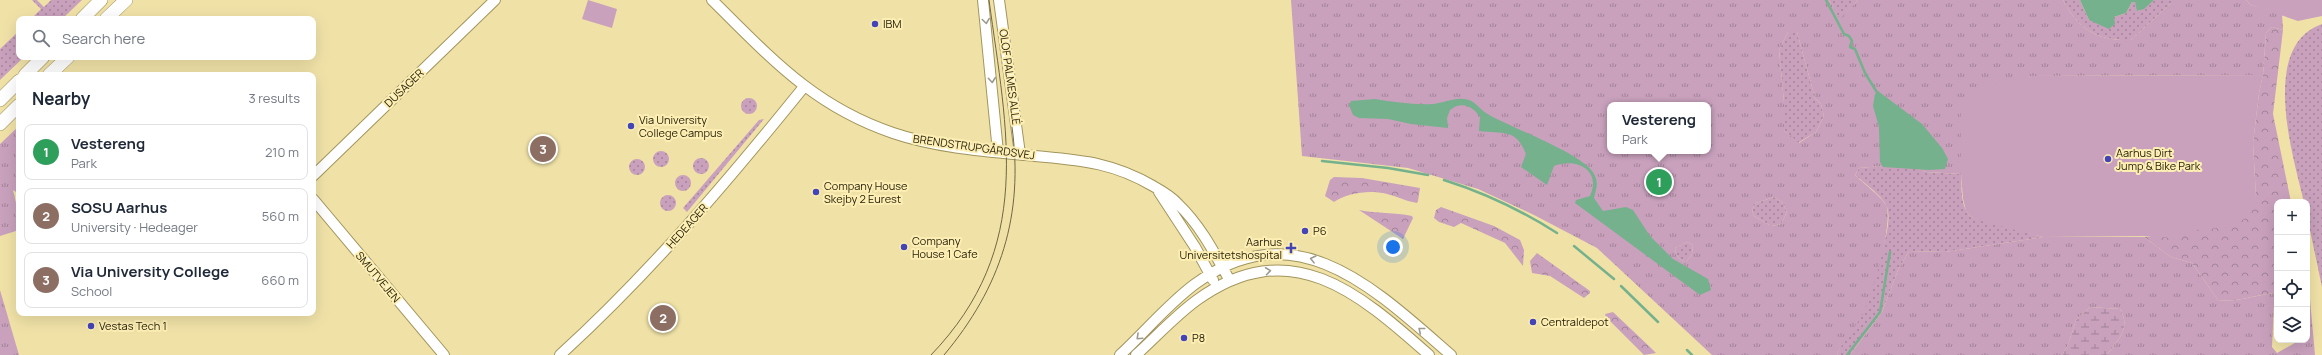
<!DOCTYPE html>
<meta charset="utf-8">
<style>
:root{--surface:#fff;--page:#f2f2f3;--text:#1f2937;--muted:#747a83;--line:#e0e1e3;--accent:#7c3aed}
body{margin:0;font-family:Manrope,sans-serif;background:var(--page);color:var(--text)}
.controls{position:absolute;right:12px;bottom:12px;display:grid;overflow:hidden;border-radius:8px;box-shadow:0 4px 16px #0002}
.controls button{width:36px;height:36px;display:grid;place-items:center;padding:0;border:0;border-bottom:1px solid var(--line);background:var(--surface);color:var(--text);font:20px sans-serif}
.you{position:absolute;left:1393px;top:247px;width:14px;height:14px;margin:-10px;border:3px solid #fff;border-radius:50%;background:#1a73e8;box-shadow:0 0 0 6px #1a73e833}
.badge{display:grid;place-items:center;width:26px;height:26px;border-radius:50%;background:var(--accent);color:#fff;font-size:13px;font-weight:700}
.pin{position:absolute;translate:-50% -50%;border:2px solid #fff;box-shadow:0 1px 4px #0006}
.popup{position:absolute;left:1607px;top:102px;width:104px;height:52px;box-sizing:border-box;display:grid;place-content:center;border-radius:8px;background:var(--surface);filter:drop-shadow(0 1px 3px #0005);font-size:13px;white-space:nowrap;color:var(--muted)}
.popup b{font-size:15px;color:var(--text)}
.popup::after{content:'';position:absolute;left:50%;top:100%;margin-left:-8px;border:8px solid transparent;border-top-color:var(--surface)}
.list{margin:0;padding:0;list-style:none}
h2{display:flex;justify-content:space-between;align-items:center;height:52px;margin:0;padding:0 16px;font-size:17px}
h2 small{font-size:13px;font-weight:400;color:var(--muted)}
.list li{display:grid;grid-template-columns:26px 1fr auto;gap:12px;align-items:center;box-sizing:border-box;height:56px;margin:0 8px 8px;padding:0 8px;border:1px solid var(--line);border-radius:8px}
.list b{display:block;font-size:15px;white-space:nowrap}
.list p{margin:0;font-size:13px;white-space:nowrap;color:var(--muted)}
.list em{font-size:13px;font-style:normal;color:var(--muted)}
.icon{flex:none;width:22px;height:22px;fill:none;stroke:currentColor;stroke-width:2;stroke-linecap:round;stroke-linejoin:round}
.map{position:relative;flex:none;width:2322px;height:355px;overflow:hidden}
.search{position:absolute;background:var(--surface);box-shadow:0 4px 16px #0002;left:16px;top:16px;width:300px;height:44px;display:flex;align-items:center;gap:10px;box-sizing:border-box;padding:0 14px;border-radius:8px;color:var(--muted);font-size:15px}
.panel{position:absolute;background:var(--surface);box-shadow:0 4px 16px #0002;left:16px;top:72px;width:300px;height:244px;border-radius:8px}
.map>svg:first-child{display:block}
</style>
<div class="map">
<svg width="2322" height="355" viewBox="0 0 2322 355">
<defs>
<pattern id="grass-dots" width="8" height="8" patternUnits="userSpaceOnUse"><rect width="8" height="8" fill="#c9a1bd"/><path d="M2 2h.1M6 6h.1" fill="none" stroke="#a38398" stroke-width="1.8" stroke-linecap="round"/></pattern>
<pattern id="forest-crowns" width="20" height="18" patternUnits="userSpaceOnUse"><rect width="20" height="18" fill="#c9a1bd"/><path d="M2 6a3 3 0 1 1 6 0M12 15a3 3 0 1 1 6 0" fill="none" stroke="#a38398"/></pattern>
<pattern id="wetland-marsh" width="20" height="14" patternUnits="userSpaceOnUse"><rect width="20" height="14" fill="#c9a1bd"/><path d="M1 5h8M5 5V1M11 12h8M15 12V8" fill="none" stroke="#a38398"/></pattern>
<pattern id="park-tufts" width="24" height="20" patternUnits="userSpaceOnUse"><rect width="24" height="20" fill="#c9a1bd"/><path d="M3 7l-1-3M5 7V3M7 7l1-3M15 17l-1-3M17 17v-4M19 17l1-3" fill="none" stroke="#a38398"/></pattern>
</defs>
<rect width="100%" height="100%" fill="#f0e2a7"/>
<path fill="url(#grass-dots)" d="M32,0H37L44,7L51,0H82L62,19H31L41,9Z
M1829,0H1858L1840,20Z
M2063,0H2080L2089,20L2114,17L2126,13L2132,2L2135,1L2138,11L2144,8L2154,0H2171V3L2131,40C2097,41 2079,30 2063,0Z
M2322,24V287L2307,216V202H2304C2293,156 2259,46 2322,24Z
M19,31V57H24L0,80V49Z
M1788,32H1797L1815,98L1821,104L1824,116L1816,132L1798,143L1784,130V102L1779,50Z
M741 106a8 8 0 1 1 16 0a8 8 0 1 1-16 0Z
M764,119L687,212L683,208L759,120Z
M653 159a8 8 0 1 1 16 0a8 8 0 1 1-16 0Z
M693 166a8 8 0 1 1 16 0a8 8 0 1 1-16 0Z
M629 167a8 8 0 1 1 16 0a8 8 0 1 1-16 0Z
M1906,164L1926,172L1961,174C1962,189 1960,206 1971,217L2043,237L1945,252L1909,251L1898,270L1882,312L1850,355H1837C1849,326 1900,232 1886,205C1882,196 1863,182 1855,175L1859,168Z
M675 183a8 8 0 1 1 16 0a8 8 0 1 1-16 0Z
M660 203a8 8 0 1 1 16 0a8 8 0 1 1-16 0Z
M1774,197L1782,202L1787,212L1781,224L1771,226L1754,216L1752,210L1756,203Z
M1687,242L1693,245L1692,254L1686,262C1678,259 1676,256 1675,248Z"/>
<path fill="url(#forest-crowns)" d="M2272,27L2283,30L2273,114L2291,202H2277V293C2257,294 2237,303 2218,300L2192,263L2171,257L2144,237L2194,230L2256,196L2253,143L2259,93L2263,75L2266,33Z
M1334,177L1362,178L1420,188L1418,201L1417,203C1405,201 1394,195 1383,193C1368,190 1346,193 1334,202L1325,196L1330,180Z
M1441,207L1494,226L1520,240L1524,250L1523,266L1505,243L1461,223L1454,227L1439,222L1434,218L1436,210Z
M1359,210C1378,214 1394,212 1412,216L1413,218L1403,239Z
M1537,253L1590,291V293L1584,298L1550,276L1532,273L1530,261Z
M1613,312L1650,347L1656,353L1644,355L1606,317L1605,314Z"/>
<path fill="url(#wetland-marsh)" d="M2090,307L2120,309C2131,328 2119,339 2107,355H2062L2068,345L2076,320Z"/>
<path fill="url(#park-tufts)" fill-rule="evenodd" d="M1291,0H1829L1840,19L1858,0H2063C2079,30 2097,41 2131,40L2171,3V0H2246L2251,5L2282,14L2283,30L2272,27L2266,33L2263,75L2031,76L1961,106V174L1926,172L1906,164L1859,168L1855,175C1863,183 1881,196 1886,205C1894,219 1873,292 1866,308C1858,325 1844,338 1837,355H1712L1597,248L1534,215L1478,189L1408,168L1302,156ZM1788,32H1797L1815,98L1821,104L1824,116L1816,132L1799,143L1784,130V102L1779,50ZM1610,105H1708V151H1610ZM1774,197L1782,202L1787,212L1781,224L1771,226L1754,216L1752,210L1756,203ZM1687,242L1693,245L1692,254L1686,262C1678,259 1676,256 1675,248Z
M19,126V194L13,190L19,216V230L0,236V144Z
M2043,237H2144L2171,257L2192,263L2218,300C2237,303 2258,294 2277,293V301L2274,304L2272,347L2277,353L2300,340H2307V288H2309L2315,355H2107C2119,339 2131,328 2120,309L2090,307L2076,320L2068,345L2062,355H1850L1882,312L1898,270L1909,251L1945,252Z
M0,290L19,355H0Z"/>
<path fill="#c9a1bd" d="M588,0L617,9L612,28L582,19Z
M2246,0H2322V16L2298,21L2251,5Z
M2263,75L2259,93L2253,143L2256,196L2246,218L2231,227L2194,230L2180,239L2152,236L2043,237L1984,222L1971,217L1966,211L1963,199L1961,174V106L1966,95L1974,88L2031,76Z"/>
<path fill="#74b18c" d="M2080,0H2154L2144,9L2137,11L2135,2H2132L2126,13L2114,17L2115,24L2109,29L2089,20Z
M1878,91L1922,124L1942,148L1948,159L1945,169L1929,170L1883,167L1880,162L1879,127L1873,106L1875,94Z
M1375,99C1394,102 1413,105 1433,104C1445,103 1456,96 1469,100C1475,102 1480,109 1486,113C1508,127 1583,153 1594,174C1599,183 1596,189 1594,198L1603,211L1626,207L1633,210L1650,236L1673,259L1708,279L1711,290L1700,295L1575,203L1576,200L1590,196C1602,170 1576,157 1554,166L1547,185L1521,167L1526,154C1516,128 1503,134 1479,131L1480,117C1472,106 1462,101 1450,110L1447,118L1448,128L1411,124L1388,119L1359,118L1353,115L1349,105L1351,101Z"/>
<g fill="none" stroke-linecap="round" stroke-linejoin="round">
<path stroke="#74b18c" stroke-width="2.5" d="M1826,0L1844,34L1849,36L1852,41L1850,47L1855,49L1865,73L1878,94
M1322,161L1388,168L1428,175
M1444,180C1485,193 1521,210 1557,233
M1574,246L1614,279
M1621,286L1658,322
M1687,350L1692,355
M1847,355L1880,312L1890,252"/>
<defs>
<path id="minor" d="M712,0C770,57 813,106 893,133C934,147 981,151 1025,155C1074,160 1109,160 1153,186C1162,191 1171,196 1178,204C1201,226 1215,254 1230,281
M983,0L998,152
M999,0L1020,154
M313,176L495,0
M1159,192L1195,247L1213,280
M313,199L444,355
M560,355C650,273 727,182 803,88
M1120,355C1145,332 1168,304 1195,284C1296,210 1375,289 1451,355
M1136,355C1156,337 1175,316 1197,300C1290,233 1358,292 1429,355"/>
<path id="major" d="M82,19L101,0
M106,19L126,0
M25,75L43,57
M49,75L68,57
M0,100L19,81
M0,124L19,105"/>
</defs>
<use href="#minor" stroke="#a2955c" stroke-width="12"/>
<use href="#major" stroke="#a2955c" stroke-width="14"/>
<use href="#minor" stroke="#fff" stroke-width="10"/>
<use href="#major" stroke="#fff" stroke-width="13"/>
<path stroke="#706742" stroke-width="1" d="M931,355C1035,247 1007,133 989,0
M944,355C1001,287 1024,215 1012,127"/>
</g>
<defs><path id="oneway-chevron" d="M-2-3.5L2.5 0L-2 3.5" fill="none" stroke-width="1.6" stroke-linecap="round" stroke-linejoin="round"/></defs>
<g stroke="#9c998f">
<use href="#oneway-chevron" transform="translate(986 21) rotate(82)"/>
<use href="#oneway-chevron" transform="translate(992 80) rotate(85)"/>
<use href="#oneway-chevron" transform="translate(1313 259) rotate(-166)"/>
<use href="#oneway-chevron" transform="translate(1268 271) rotate(-8)"/>
<use href="#oneway-chevron" transform="translate(1421 330) rotate(-141)"/>
<use href="#oneway-chevron" transform="translate(1139 337) rotate(137)"/>
</g>
<g fill="#4444b9" stroke="#fdefb4" stroke-width="1.5">
<circle cx="875" cy="24" r="4"/>
<circle cx="631" cy="126" r="4"/>
<circle cx="2108" cy="159" r="4"/>
<circle cx="816" cy="192" r="4"/>
<circle cx="1305" cy="231" r="4"/>
<circle cx="904" cy="247" r="4"/>
<path d="M1289 242h4v4h4v4h-4v4h-4v-4h-4v-4h4z"/>
<circle cx="1533" cy="322" r="4"/>
<circle cx="91" cy="326" r="4"/>
<circle cx="1184" cy="338" r="4"/>
</g>
<g text-anchor="middle" stroke-width="4" stroke-linejoin="round" paint-order="stroke">
<g font-size="11" fill="#231d06" stroke="#fdefb4" text-anchor="start">
<text x="883" y="28">IBM</text>
<text x="639" y="124">Via University<tspan x="639" dy="13">College Campus</tspan></text>
<text x="2116" y="157">Aarhus Dirt<tspan x="2116" dy="13">Jump &amp; Bike Park</tspan></text>
<text x="824" y="190">Company House<tspan x="824" dy="13">Skejby 2 Eurest</tspan></text>
<text x="1313" y="235">P6</text>
<text x="912" y="245">Company<tspan x="912" dy="13">House 1 Cafe</tspan></text>
<text x="1282" y="246" text-anchor="end">Aarhus<tspan x="1282" dy="13">Universitetshospital</tspan></text>
<text x="1541" y="326">Centraldepot</text>
<text x="99" y="330">Vestas Tech 1</text>
<text x="1192" y="342">P8</text>
</g>
<g font-size="11" fill="#231d06" stroke="#fdefb4">
<text transform="translate(1010 77) rotate(82)" y="4">OLOF PALMES ALLÉ</text>
<text transform="translate(404 88) rotate(-44)" y="4">DUSAGER</text>
<text transform="translate(974 147) rotate(8)" y="4">BRENDSTRUPGÅRDSVEJ</text>
<text transform="translate(687 226) rotate(-48)" y="4">HEDEAGER</text>
<text transform="translate(378 277) rotate(50)" y="4">SMUTVEJEN</text>
</g>
</g>
</svg>
<div class="controls">
<button>+</button>
<button>−</button>
<button><svg class="icon" aria-label="locate" viewBox="0 0 24 24"><circle cx="12" cy="12" r="6"/><path d="M12 2v4M12 18v4M2 12h4M18 12h4"/></svg></button>
<button><svg class="icon" aria-label="layers" viewBox="0 0 24 24"><path d="M12 4l9 5-9 5-9-5zM3 14l9 5 9-5"/></svg></button>
</div>
<div class="you"></div>
<div class="pin badge" style="left:1659px;top:182px;background:#2e9e5b">1</div>
<div class="popup"><b>Vestereng</b>Park</div>
<div class="pin badge" style="left:663px;top:318px;background:#8d6e63">2</div>
<div class="pin badge" style="left:543px;top:149px;background:#8d6e63">3</div>
<div class="search"><svg class="icon" aria-label="search" viewBox="0 0 24 24"><circle cx="10" cy="10" r="6"/><path d="M15 15l6 6"/></svg>Search here</div>
<section class="panel">
<h2>Nearby<small>3 results</small></h2>
<ul class="list">
<li><span class="badge" style="background:#2e9e5b">1</span><div><b>Vestereng</b><p>Park</p></div><em>210 m</em></li>
<li><span class="badge" style="background:#8d6e63">2</span><div><b>SOSU Aarhus</b><p>University · Hedeager</p></div><em>560 m</em></li>
<li><span class="badge" style="background:#8d6e63">3</span><div><b>Via University College</b><p>School</p></div><em>660 m</em></li>
</ul>
</section>
</div>
